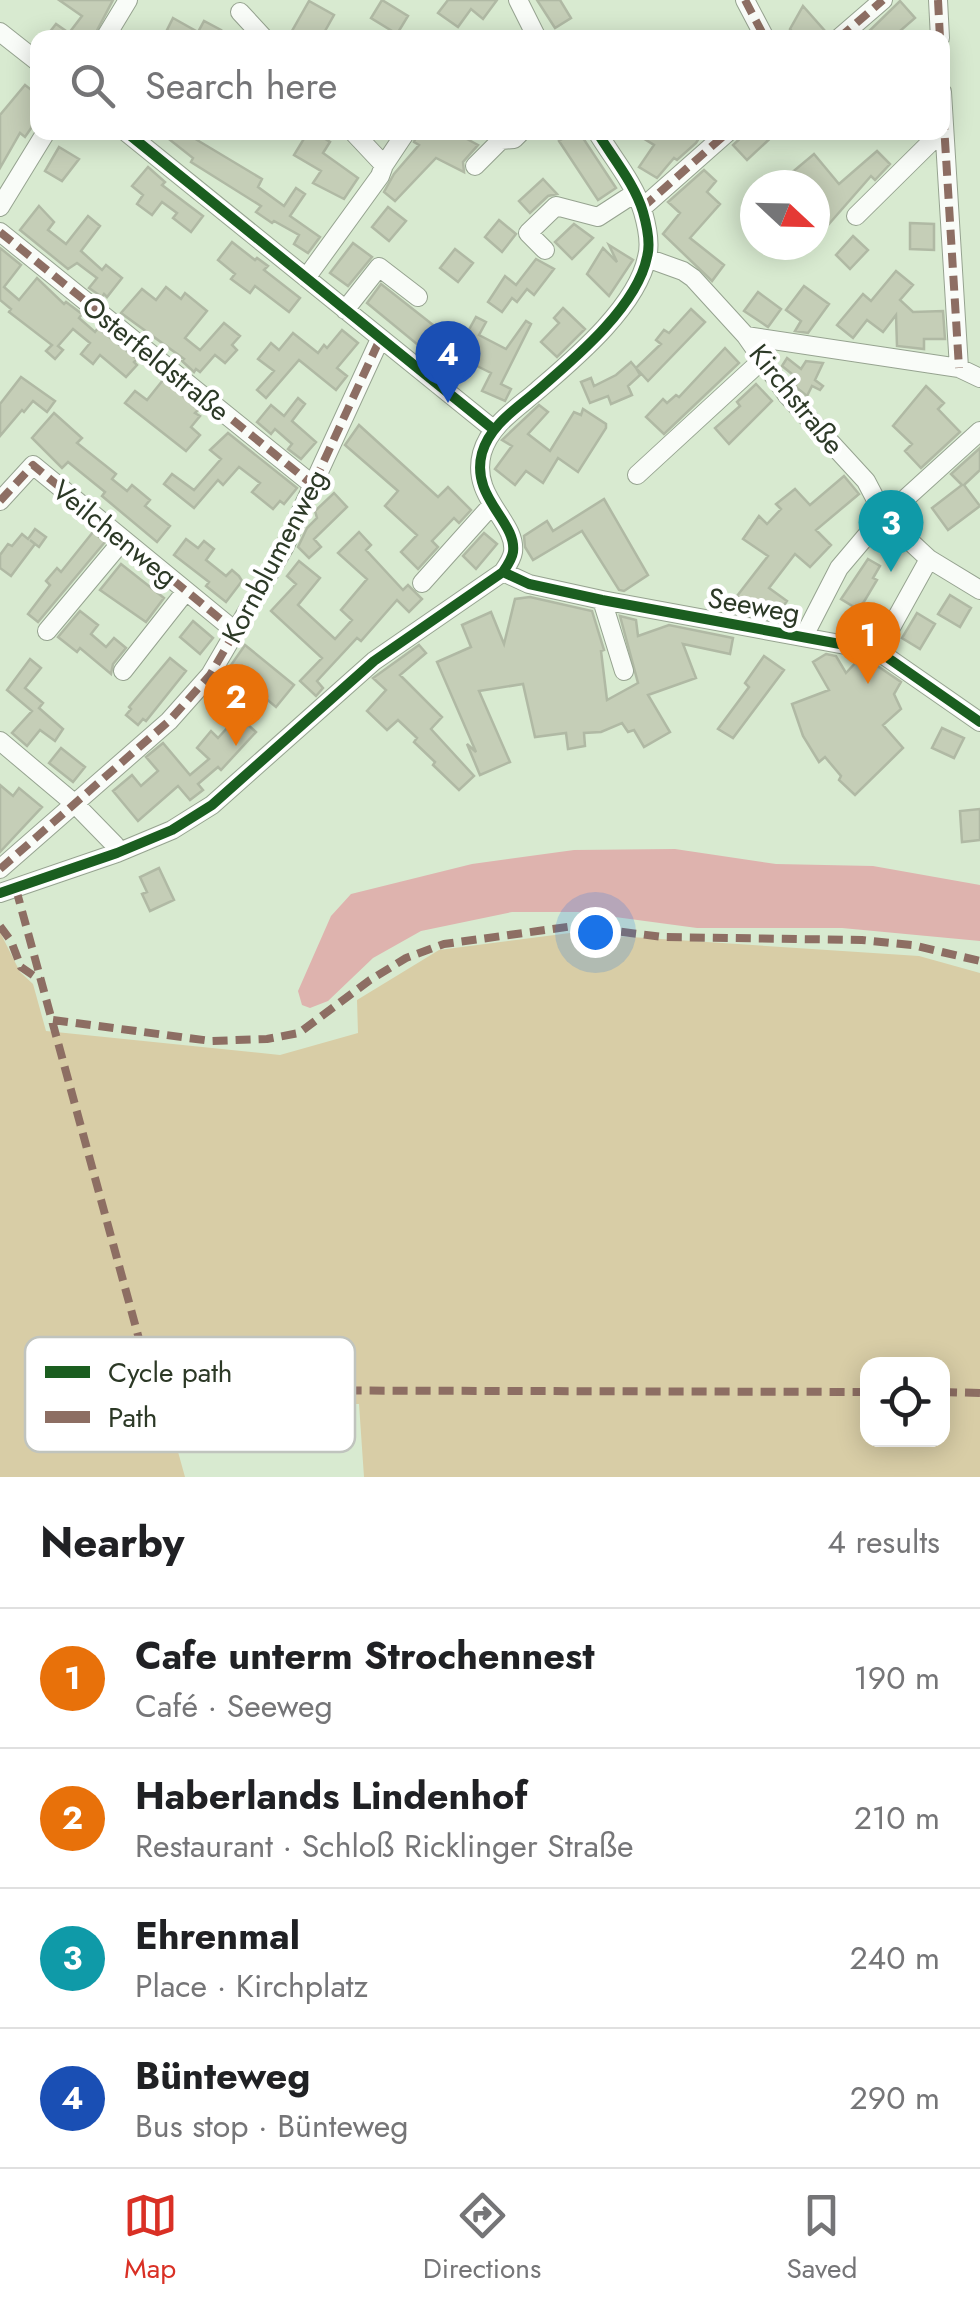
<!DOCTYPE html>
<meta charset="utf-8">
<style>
:root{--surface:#fff;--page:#f6f6f6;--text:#202124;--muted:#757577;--line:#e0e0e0;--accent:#d93025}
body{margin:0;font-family:Jost,sans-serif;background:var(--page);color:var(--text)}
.controls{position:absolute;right:30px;bottom:30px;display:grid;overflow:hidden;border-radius:20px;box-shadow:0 5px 25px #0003}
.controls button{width:90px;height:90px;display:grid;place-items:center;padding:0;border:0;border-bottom:2px solid var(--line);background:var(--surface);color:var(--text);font:50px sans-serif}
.compass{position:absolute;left:740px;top:170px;width:90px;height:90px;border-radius:50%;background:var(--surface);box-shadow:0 5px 25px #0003;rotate:112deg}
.you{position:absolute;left:595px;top:932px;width:35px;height:35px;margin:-25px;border:8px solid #fff;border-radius:50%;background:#1a73e8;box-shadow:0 0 0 15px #1a73e833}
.badge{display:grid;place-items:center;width:65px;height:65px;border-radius:50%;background:var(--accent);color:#fff;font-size:32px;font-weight:700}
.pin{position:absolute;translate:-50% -82px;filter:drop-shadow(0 2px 5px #0008)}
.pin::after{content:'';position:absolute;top:52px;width:35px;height:30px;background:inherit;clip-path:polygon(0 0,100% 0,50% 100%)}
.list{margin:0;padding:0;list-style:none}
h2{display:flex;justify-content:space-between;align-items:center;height:130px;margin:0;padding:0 40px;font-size:42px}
h2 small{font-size:32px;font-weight:400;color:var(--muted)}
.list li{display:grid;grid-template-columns:65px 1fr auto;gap:30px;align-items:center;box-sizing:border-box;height:140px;padding:0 40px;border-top:2px solid var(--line)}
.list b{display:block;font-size:38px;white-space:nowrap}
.list p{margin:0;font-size:32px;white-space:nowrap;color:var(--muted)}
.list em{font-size:32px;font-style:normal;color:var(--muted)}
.icon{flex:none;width:55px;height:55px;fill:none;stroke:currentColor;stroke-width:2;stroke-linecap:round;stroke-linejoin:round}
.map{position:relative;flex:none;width:980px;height:1477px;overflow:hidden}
.search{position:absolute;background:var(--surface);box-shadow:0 5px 25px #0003;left:30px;right:30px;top:30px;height:110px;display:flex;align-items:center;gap:25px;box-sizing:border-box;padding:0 35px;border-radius:20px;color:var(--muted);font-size:38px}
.sheet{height:690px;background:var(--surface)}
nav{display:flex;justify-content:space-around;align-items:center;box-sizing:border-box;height:140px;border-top:2px solid var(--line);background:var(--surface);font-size:28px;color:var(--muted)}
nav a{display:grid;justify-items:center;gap:5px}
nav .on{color:var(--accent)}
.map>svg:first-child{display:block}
</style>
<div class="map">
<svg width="980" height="1477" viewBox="0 0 980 1477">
<rect width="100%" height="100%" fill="#d8ead0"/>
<path fill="#d8cda6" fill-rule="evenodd" d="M0,932L20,972L33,984L46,1031L280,1055L358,1033L357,1000L439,950L570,933L919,956L980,973V1477H364L359,1404L165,1405L185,1477H0ZM868,1364H942V1440H868Z"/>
<path fill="#deb3ae" d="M675,849L776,864L873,866L980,885V941L842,928H697L578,912H512L421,931L373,958L328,1001L310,1008L302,1005L298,991L331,916L351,894L472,864L574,850Z"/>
<path fill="#c5ceb7" stroke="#b0b9a4" stroke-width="2.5" d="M59,0H113L93,38H45L56,24L69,33L82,16Z
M382,0L408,16L397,34L371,18Z
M448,0H497L483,19L471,9L458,27L438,13Z
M537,0H560L571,18L555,28Z
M309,1L334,15L321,38H288Z
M900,1L915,18L892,38H862Z
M803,6L825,31L818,38H798L790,29Z
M173,18L198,32L204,21L221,30L217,38H181L167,30Z
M25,85L38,95V118L25,137L20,133L0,168V115Z
M160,132H203L197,140L262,179L258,187L284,206L296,188L305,194L290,216L320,237L308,253L294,244L299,235L274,221L272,223L256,212L261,206L191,162L193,158Z
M308,132H314L330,142L323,153L358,178L344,199L313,183L321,171L294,155Z
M418,132H454L478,145L463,162L464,172L436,158L395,201L384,192L394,174L419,145L414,142Z
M572,132H579L616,188L598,200L559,141Z
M633,132H703L696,143L677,160L674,158L657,178L639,167L654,145Z
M747,132H777L747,160L733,145Z
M59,147L79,159L62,181L45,171Z
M877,151L890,164L875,180L871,176L829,224L815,209L822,199L815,185H777L814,154L839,184Z
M148,167L165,182L162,185L203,216L191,232L173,218L177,213L162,202L152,215L137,204L143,195L132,186Z
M704,170L716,181L707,192L720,204L690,238L724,265L712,281L663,234L680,213L668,202Z
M543,179L557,194L548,196L530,213L519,201Z
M39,206L54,222L48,230L66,244L88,216L100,226L81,251L102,270L106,265L122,278L107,297L104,294L102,297L89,288L97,278L77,263L68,269L20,230Z
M388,207L406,221L389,241L372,227Z
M499,220L516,234L502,252L485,237Z
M910,223L934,224V250L910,249Z
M574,224L593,238L572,259L555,242Z
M853,236L868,250L850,269L836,255Z
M232,242L255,260L257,258L268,266L264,270L300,298L289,312L255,286L250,293L231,279L235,274L218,260Z
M353,243L372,257L348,286L330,273Z
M609,245L633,260L609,296L587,274L603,248L617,262Z
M0,248L21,265L4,287L19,300L37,278L64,304L66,302L82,314L79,318L95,332L98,328L137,359L134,362L137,365L126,377L100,355L93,364L81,354L90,343L73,329L58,346L63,350L55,359L46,351L52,345L9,312L11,309L0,300Z
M455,249L473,263L458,282L440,268Z
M536,259L554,269L534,295L527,289L517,302L512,298L502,312L488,302L505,276L516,285Z
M896,271L913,285L900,300L913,312L943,311L945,339H924V349L897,346L896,315L883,332L867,320L853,338L837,325L863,294L871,301Z
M381,284L447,336L453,327L466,335L476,317L486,322L479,335L506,349L526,321L531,324L501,384L511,389L505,401L482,391L491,373L459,357L450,371L433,360L434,358L367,303Z
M804,286L829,304L808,333L795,331L801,321L786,310Z
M166,287L181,299L185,293L207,311L185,338L200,350L224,323L240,336L232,345L237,350L225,363L215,355L200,372L196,369L194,372L182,361L184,359L121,313L142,289L156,300Z
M758,292L781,309L768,327L744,311Z
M563,308L585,329L557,357L541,342L559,323L554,318Z
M691,309L705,322L648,381L636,368L640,375L628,386L632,395L611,404L608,396L590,403L581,382L591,378L594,386L616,375L631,362L636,368L661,344L656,340L664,330L669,333Z
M342,330L358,343L337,368L347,376L336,390L299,360L266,398L257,390L274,371L258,359L271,343L279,350L293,333L318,353L324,345L327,348Z
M725,348L739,363L664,434L646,417L663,399L667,403L676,395L679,397Z
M787,358L801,369L806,361L823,363L815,380L823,386L820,390L812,386L807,396L797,388L795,384L797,378L782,366Z
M21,377L55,401L47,412L33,401L24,412L22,410L0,436V404Z
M163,380L199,409L195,413L200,416L191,427L200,435L186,451L125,403L135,391L147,400Z
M756,384L772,401L729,444L715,428L740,406L737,402Z
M926,386L944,403L938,409L960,432L921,468L905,451L912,444L893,426Z
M298,398L305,404L292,421L316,442L301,459L288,449L292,444L275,429L271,434L257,422L271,405L284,416Z
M539,405L548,412L528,434L550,451L574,412L581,415L583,409L606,424V428L578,472L558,458L543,483L526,471L515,485L495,469L512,446L502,440Z
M54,413L82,438L77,443L116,474L112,479L127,491L132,485L150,500L145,506L170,526L157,542L102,496L105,492L68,462L62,468L32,438Z
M359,425L438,497L448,487L471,510L459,523L454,518L432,541L438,547L418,569L401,552L417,535L385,506L398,491L345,445Z
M228,433L297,488L284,504L280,501L273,509L252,492L260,483L239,467L223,485L218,480L194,508L164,484L172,474L194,490L221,459L210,450Z
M980,448V470L964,485L980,506L948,530L932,508L962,485L951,474Z
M844,476L859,494L816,530L831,545L810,567L795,554L769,588L787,601L774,619L762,617L737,596L768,556L743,539L759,516L767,524L781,509L776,504L795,489L810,505Z
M334,493L347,507L314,539L321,547L309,558L298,547L307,528L317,518L315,511Z
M604,499L648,575L624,591L619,590L582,531L533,560L525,547L524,536L547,521L553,531Z
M35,529L46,537L39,547L30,540L35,544L11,576L0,568V555L8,544L12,546L22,534L28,539Z
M93,532L105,542L38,622L28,614L50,585L46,581L57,568L61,572Z
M359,532L371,545L366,550L403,590L408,585L422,599L409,612L397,600L361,641L357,638L317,681L323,688L316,696L300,681L322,658L271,611L296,584L287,576L299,561L320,578L298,605L335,639L352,620L341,610L367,579L338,553Z
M484,533L497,544L476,569L463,556Z
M186,539L198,548L204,541L214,549L206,560L226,576L232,570L239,576L242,581L226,602L206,586L209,582L174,555Z
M868,559L880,566L873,578L877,580L859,610L841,599Z
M121,564L164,598L146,622L100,590Z
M950,595L971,608L960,627L938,614Z
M530,597L592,611L604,650L601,651L607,700L638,683L620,616L636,620L638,636L669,625L733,638L730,654L683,644L696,678L648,695L670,732L644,747L634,730L628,732L622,723L601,732L584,733L585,746L568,749L566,733L535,737L523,684L479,691L510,762L480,775L467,744L476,752L437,662L471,647L462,625L491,612L504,644L515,599Z
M80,611L98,625L91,634L106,647L114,638L126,648L113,664L111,674L80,648L77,652L58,637Z
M917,613L935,624L920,649L902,638Z
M193,621L213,638L200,654L180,637Z
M245,645L294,685L276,707L229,668Z
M419,645L426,653L400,675L442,717L431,729L474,776L459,790L433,765L435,762L414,742L417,738L398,720L387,730L367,711L386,690L373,678Z
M826,654L836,656L846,673L858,660L873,663L901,682L894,694L901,709L883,725L903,748L855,795L839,780L841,776L825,757L819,762L803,736L792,704L829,690L813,662Z
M764,656L784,670L733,738L718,729L749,687L745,683Z
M170,658L186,671L146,721L143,719L138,725L126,715L131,709L129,707Z
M30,659L41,668L25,688L43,703L39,708L63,729L55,741L40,730L27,746L12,733L32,711L7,690Z
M238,716L256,732L221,770L218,767L198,784L203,790L190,800L178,786L138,821L113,791L132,775L141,786L158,771L146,757L163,743L190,775L209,759L197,748L211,731L218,738Z
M942,728L964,738L954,758L932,748Z
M61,748L85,767L73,782L49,763Z
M0,785L13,796L19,788L42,807L0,852Z
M980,809V840L962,842L960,811Z
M159,868L174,900L150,911L142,894L147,892L140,877Z"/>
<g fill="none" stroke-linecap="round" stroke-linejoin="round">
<defs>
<path id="minor" d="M518,0L537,38
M745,0L765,38
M938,0L940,38
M240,12L264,38
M0,32L38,62
M105,38L128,0
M839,38L883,0
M942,92L959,368
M126,132L493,429
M384,165L406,132
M475,166L501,140L514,139L521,132
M0,207L46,132
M642,208L728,132
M856,216L941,132
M0,232L313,485
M545,250L528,233L556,206L598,217L635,193
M647,258L683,271L693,278L746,336L787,395L866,481L886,519L929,559L980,590
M306,278L380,176L384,165L353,132
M345,310L379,267L418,297
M746,336L959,368L980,378
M637,475L761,361
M0,501L33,465L235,631
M503,572L529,584L602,600L878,651L980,722
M422,583L491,506
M602,600L624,671
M47,631L123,540
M804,636L839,568L872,529L980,431
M878,651L929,559
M123,671L186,591
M0,741L75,804L115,845L117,853
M0,869L169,721L210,675L284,548L380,339
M0,893L117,853L172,830L212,805L374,661L503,572C507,566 512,559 513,552C517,521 470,498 482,453C490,425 516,409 537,391C573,360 637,307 647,257C651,243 647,226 643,212C635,184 612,157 597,132"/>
</defs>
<use href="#minor" stroke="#96a390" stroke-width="20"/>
<use href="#minor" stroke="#f9fcf8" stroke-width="18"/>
<path stroke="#8d6e63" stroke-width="8" stroke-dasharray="15 8" stroke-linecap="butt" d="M745,0L765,38
M938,0L940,38
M839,38L883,0
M942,92L959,368
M642,208L728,132
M0,232L313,485
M0,501L33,465L235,631
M0,869L169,721L210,675L284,548L380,339
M16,889L153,1390L868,1392
M0,926L11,941L21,967L40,980
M53,1020L211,1041L267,1039L299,1033L370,980L406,958L444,944L574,926L663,937L862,940L912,945L980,961
M942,1392L980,1393"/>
<defs>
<path id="cycleway" d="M126,132L493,429
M503,572L529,584L602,600L878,651L980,722
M0,893L117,853L172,830L212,805L374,661L503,572C507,566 512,559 513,552C517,521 470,498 482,453C490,425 516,409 537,391C573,360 637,307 647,257C651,243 647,226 643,212C635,184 612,157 597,132"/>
</defs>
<use href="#cycleway" stroke="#fff" stroke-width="16"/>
<use href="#cycleway" stroke="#1b5e20" stroke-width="10"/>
</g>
<g text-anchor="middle" stroke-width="9" stroke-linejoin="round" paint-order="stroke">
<g font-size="28" fill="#2c3926" stroke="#fff">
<text transform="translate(156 358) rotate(39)" y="10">Osterfeldstraße</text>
<text transform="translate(797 399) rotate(51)" y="10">Kirchstraße</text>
<text transform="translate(115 533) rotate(39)" y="10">Veilchenweg</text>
<text transform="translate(274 556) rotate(-62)" y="10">Kornblumenweg</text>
<text transform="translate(754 605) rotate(10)" y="10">Seeweg</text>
</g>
</g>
<rect x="25" y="1337" width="330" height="115" rx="15" fill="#fff" stroke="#c0c4be" stroke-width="2.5"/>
<rect x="45" y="1366" width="45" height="12" fill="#1b5e20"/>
<rect x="45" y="1411" width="45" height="12" fill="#8d6e63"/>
<g font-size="28" fill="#2c3926">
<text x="108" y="1382">Cycle path</text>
<text x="108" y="1427">Path</text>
</g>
</svg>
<div class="controls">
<button><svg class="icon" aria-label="locate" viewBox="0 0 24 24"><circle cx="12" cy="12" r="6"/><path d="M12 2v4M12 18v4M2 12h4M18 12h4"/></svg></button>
</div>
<svg class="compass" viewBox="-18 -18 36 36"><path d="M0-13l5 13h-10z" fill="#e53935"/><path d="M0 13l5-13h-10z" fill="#757577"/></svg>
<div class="you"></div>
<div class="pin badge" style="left:868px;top:684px;background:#e8710a">1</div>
<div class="pin badge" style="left:236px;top:746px;background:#e8710a">2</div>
<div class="pin badge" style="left:891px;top:572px;background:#0f9aa8">3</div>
<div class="pin badge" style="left:448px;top:403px;background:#1a4fb4">4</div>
<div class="search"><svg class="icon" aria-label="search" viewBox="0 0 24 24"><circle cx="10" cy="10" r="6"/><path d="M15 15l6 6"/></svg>Search here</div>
</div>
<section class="sheet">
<h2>Nearby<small>4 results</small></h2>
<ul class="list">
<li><span class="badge" style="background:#e8710a">1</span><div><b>Cafe unterm Strochennest</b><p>Café · Seeweg</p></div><em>190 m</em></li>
<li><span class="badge" style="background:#e8710a">2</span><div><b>Haberlands Lindenhof</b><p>Restaurant · Schloß Ricklinger Straße</p></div><em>210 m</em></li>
<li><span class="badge" style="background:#0f9aa8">3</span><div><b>Ehrenmal</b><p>Place · Kirchplatz</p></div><em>240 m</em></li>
<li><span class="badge" style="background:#1a4fb4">4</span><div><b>Bünteweg</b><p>Bus stop · Bünteweg</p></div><em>290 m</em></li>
</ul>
</section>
<nav>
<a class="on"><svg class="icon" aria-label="map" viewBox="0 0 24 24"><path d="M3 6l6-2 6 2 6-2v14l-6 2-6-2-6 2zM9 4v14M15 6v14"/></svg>Map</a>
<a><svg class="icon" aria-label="directions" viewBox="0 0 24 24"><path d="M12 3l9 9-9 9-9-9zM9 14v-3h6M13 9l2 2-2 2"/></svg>Directions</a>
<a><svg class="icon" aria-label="saved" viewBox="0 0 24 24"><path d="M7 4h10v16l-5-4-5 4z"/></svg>Saved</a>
</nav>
